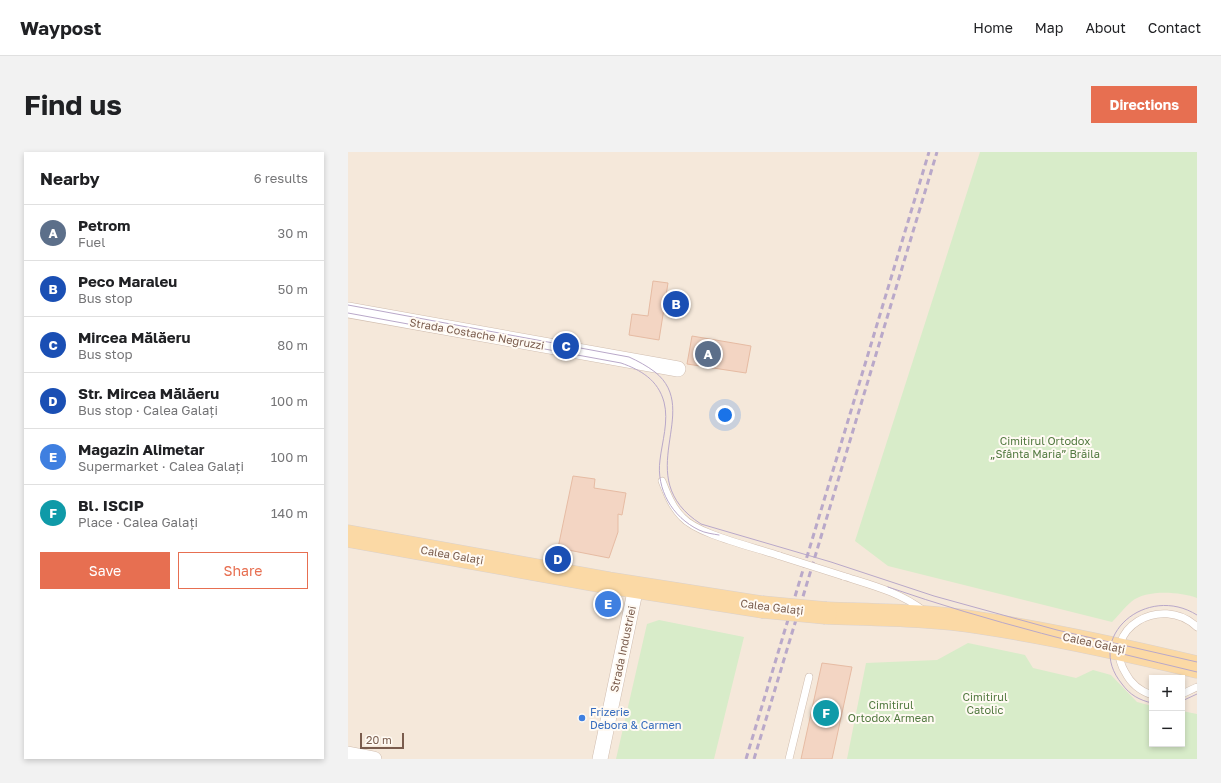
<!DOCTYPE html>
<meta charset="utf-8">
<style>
:root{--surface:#fff;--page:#f2f2f2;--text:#202124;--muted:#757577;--line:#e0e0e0;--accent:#e76f51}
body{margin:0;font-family:"Golos Text",sans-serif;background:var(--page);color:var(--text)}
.controls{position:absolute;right:12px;bottom:12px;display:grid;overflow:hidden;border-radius:0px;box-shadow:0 2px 6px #0003}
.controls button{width:36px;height:36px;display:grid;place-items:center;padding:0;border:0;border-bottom:1px solid var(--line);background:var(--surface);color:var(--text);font:20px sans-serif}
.scale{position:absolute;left:12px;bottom:10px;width:44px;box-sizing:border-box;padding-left:4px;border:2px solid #7a5c4d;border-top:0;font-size:11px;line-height:14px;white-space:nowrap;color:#7a5c4d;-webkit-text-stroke:3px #fffaf3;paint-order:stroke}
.you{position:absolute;left:377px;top:263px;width:14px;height:14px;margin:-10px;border:3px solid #fff;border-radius:50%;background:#1a73e8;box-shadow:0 0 0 6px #1a73e833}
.badge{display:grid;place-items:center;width:26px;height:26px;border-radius:50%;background:var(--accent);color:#fff;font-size:13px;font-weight:700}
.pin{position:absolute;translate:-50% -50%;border:2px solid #fff;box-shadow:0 1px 4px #0006}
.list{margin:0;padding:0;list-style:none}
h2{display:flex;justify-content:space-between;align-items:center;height:52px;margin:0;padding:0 16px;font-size:17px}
h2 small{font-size:13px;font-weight:400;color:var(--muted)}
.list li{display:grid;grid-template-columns:26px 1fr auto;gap:12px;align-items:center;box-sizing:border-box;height:56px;padding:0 16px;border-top:1px solid var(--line)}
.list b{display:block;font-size:15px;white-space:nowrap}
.list p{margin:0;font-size:13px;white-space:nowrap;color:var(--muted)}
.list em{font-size:13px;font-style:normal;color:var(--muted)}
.actions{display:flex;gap:8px;padding:12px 16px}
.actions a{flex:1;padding:9px 0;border:1px solid var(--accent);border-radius:0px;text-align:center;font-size:14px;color:var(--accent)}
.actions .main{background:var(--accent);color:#fff}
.map{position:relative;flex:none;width:849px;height:607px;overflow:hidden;border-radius:0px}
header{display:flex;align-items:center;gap:24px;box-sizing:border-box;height:56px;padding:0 20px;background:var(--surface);border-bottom:1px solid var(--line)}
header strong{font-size:19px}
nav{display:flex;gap:22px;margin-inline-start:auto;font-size:14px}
.intro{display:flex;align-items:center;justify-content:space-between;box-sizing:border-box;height:96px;padding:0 24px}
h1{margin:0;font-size:28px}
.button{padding:10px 18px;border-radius:0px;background:var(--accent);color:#fff;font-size:14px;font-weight:700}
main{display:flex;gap:24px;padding:0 24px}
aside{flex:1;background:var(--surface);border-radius:0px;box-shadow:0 2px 6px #0003}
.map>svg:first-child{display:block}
</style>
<header>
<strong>Waypost</strong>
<nav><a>Home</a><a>Map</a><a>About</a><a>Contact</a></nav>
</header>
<div class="intro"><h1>Find us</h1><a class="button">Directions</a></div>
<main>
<aside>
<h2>Nearby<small>6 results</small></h2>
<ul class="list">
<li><span class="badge" style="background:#5c6f8a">A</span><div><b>Petrom</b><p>Fuel</p></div><em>30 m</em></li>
<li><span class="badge" style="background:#1a4fb4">B</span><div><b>Peco Maraleu</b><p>Bus stop</p></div><em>50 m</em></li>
<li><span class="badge" style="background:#1a4fb4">C</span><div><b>Mircea Mălăeru</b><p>Bus stop</p></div><em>80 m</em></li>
<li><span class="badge" style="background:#1a4fb4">D</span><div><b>Str. Mircea Mălăeru</b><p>Bus stop · Calea Galați</p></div><em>100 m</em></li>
<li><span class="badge" style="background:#3f7fe0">E</span><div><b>Magazin Alimetar</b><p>Supermarket · Calea Galați</p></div><em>100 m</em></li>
<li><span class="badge" style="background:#0f9aa8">F</span><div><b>Bl. ISCIP</b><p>Place · Calea Galați</p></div><em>140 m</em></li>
</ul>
<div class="actions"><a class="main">Save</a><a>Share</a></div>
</aside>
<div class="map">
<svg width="849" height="607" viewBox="0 0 849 607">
<rect width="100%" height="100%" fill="#fdf6ec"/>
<path fill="#f5e8da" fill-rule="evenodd" d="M0,0H849V607H0ZM804,526H834V592H804Z"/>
<path fill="#d8ecc9" d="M632,0H849V446C832,440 798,437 783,450C776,456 770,464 764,470L540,414L507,389Z
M311,468L396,485L366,607H268L299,472Z
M620,491L677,503L685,516L728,526L745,518L763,523L789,550L804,554V592H834V559L849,562V607H499L518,511L589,508Z"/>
<path fill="#f3d5c3" stroke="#e6bba3" d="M305,129L320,131L311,188L281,183L284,162L300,164Z
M344,184L403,194L398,221L339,212Z
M225,324L247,327L246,336L278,341L274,363L270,362V380L261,406L210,396Z
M474,511L504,515L484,607H453Z"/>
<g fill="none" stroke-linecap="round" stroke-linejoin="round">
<defs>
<path id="lane" d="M314,329C319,342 324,355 334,365C350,383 407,395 432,404
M495,424C523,433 552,440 576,459
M834,542L849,535
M804,543C792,539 783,532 777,520C752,478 813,441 849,475
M441,607L461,525"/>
<path id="street" d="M0,158L330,217
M0,602L26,607
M252,607L288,435"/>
<path id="primary" d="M0,384L261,431L414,455
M478,461C530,463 582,463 632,471C706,482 777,498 849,515"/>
</defs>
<use href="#lane" stroke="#d1beb0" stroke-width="8"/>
<use href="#street" stroke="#d1beb0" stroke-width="16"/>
<use href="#primary" stroke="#dad1cd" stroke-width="23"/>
<use href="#lane" stroke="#fff" stroke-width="7"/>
<use href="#street" stroke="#fff" stroke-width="15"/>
<use href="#primary" stroke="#fbd9a5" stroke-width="22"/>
<path stroke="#b9a8c9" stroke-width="1" d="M0,153L281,205C290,209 299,214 307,220C356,259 280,325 353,372L483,410L586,444L709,478L849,510
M0,161L273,211C293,218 310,228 316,250C321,269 314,290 312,308C308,337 324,365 351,378C357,381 365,382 371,383
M540,435C641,470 745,495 849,520
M834,549L849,542
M804,551C791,548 782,543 774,532C735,485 799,431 849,463"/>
<path stroke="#b9a8c9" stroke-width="3" stroke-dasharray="6 4" stroke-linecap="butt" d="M398,607L581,0
M406,607L589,0"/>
<defs>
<path id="lane-bridge" d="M432,404L495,424"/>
<path id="primary-bridge" d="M414,455L478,461"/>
</defs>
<use href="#lane-bridge" stroke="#d1beb0" stroke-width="8" stroke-linecap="butt"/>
<use href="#primary-bridge" stroke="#dad1cd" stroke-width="23" stroke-linecap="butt"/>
<use href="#lane-bridge" stroke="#fff" stroke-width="7"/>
<use href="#primary-bridge" stroke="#fbd9a5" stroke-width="22"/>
</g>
<circle fill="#3f7fe0" stroke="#fffaf3" stroke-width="1.5" cx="234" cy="566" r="4"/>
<g text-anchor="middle" stroke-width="4" stroke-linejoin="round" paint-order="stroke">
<g font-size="11" fill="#7a5c4d" stroke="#fffaf3">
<text transform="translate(129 182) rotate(10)" y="4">Strada Costache Negruzzi</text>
<text transform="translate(104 403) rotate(10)" y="4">Calea Galați</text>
<text transform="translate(424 455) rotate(7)" y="4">Calea Galați</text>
<text transform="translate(746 491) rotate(12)" y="4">Calea Galați</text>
<text transform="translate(275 497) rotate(-78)" y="4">Strada Industriei</text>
</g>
<g font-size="11" fill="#537a41" stroke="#fffaf3">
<text x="697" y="293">Cimitirul Ortodox<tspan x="697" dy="13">„Sfânta Maria” Brăila</tspan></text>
<text x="637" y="549">Cimitirul<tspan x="637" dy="13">Catolic</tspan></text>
<text x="543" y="557">Cimitirul<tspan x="543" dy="13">Ortodox Armean</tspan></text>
</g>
<g font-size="11" fill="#366cbe" stroke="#fffaf3" text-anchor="start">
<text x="242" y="564">Frizerie<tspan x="242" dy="13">Debora &amp; Carmen</tspan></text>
</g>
</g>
</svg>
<div class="controls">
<button>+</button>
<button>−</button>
</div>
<div class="scale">20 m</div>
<div class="you"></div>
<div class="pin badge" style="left:360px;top:202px;background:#5c6f8a">A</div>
<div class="pin badge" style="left:328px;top:152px;background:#1a4fb4">B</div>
<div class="pin badge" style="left:218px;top:194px;background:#1a4fb4">C</div>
<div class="pin badge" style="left:210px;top:407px;background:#1a4fb4">D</div>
<div class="pin badge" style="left:260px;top:452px;background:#3f7fe0">E</div>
<div class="pin badge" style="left:478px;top:561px;background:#0f9aa8">F</div>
</div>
</main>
